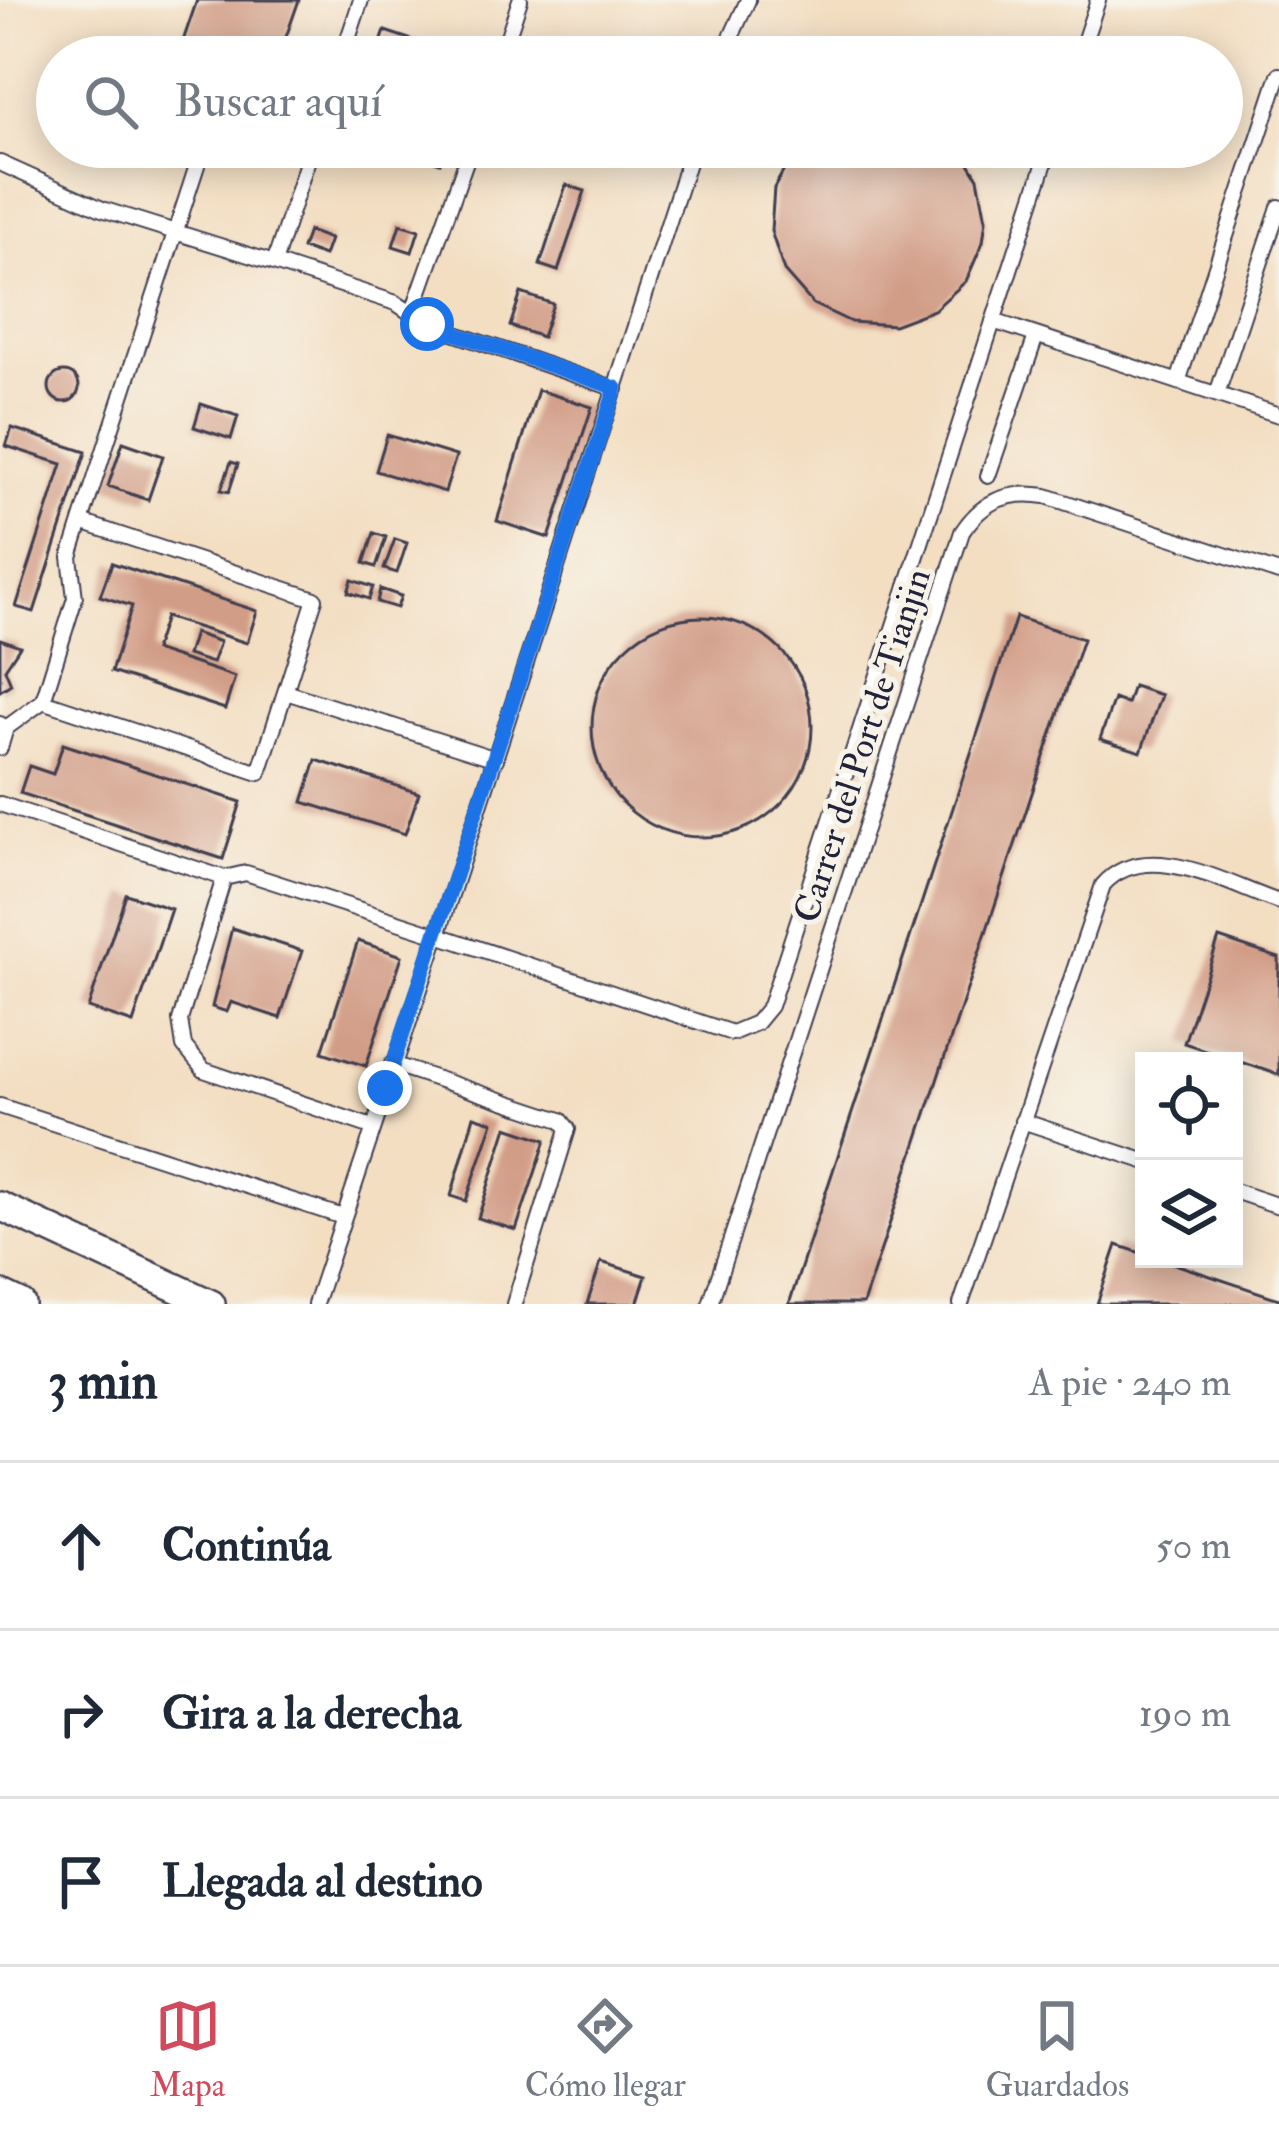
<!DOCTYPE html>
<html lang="es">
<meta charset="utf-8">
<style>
:root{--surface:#fff;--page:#f6f6f7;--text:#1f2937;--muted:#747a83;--line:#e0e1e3;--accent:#d1495b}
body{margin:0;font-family:"IM FELL Double Pica",serif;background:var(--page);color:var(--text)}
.controls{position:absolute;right:36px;bottom:36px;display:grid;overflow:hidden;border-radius:0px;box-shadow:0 6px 30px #0003}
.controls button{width:108px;height:108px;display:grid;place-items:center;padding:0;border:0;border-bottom:3px solid var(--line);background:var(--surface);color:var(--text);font:60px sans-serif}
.stop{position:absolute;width:36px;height:36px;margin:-27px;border:9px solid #1a73e8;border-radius:50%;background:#fff}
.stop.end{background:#1a73e8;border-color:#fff;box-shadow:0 3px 12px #0008}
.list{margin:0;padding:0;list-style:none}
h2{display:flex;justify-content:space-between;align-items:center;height:156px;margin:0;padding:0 48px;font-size:51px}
h2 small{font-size:39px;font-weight:400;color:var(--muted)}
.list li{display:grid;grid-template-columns:78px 1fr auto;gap:36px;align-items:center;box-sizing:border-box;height:168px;padding:0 48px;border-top:3px solid var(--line)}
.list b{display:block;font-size:45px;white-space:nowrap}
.list em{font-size:39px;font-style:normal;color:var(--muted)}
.icon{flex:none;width:66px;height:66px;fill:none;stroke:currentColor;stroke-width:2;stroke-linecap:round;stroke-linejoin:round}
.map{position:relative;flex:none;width:1279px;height:1304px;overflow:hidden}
.search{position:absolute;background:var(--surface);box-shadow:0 6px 30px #0003;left:36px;right:36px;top:36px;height:132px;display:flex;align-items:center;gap:30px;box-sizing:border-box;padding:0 42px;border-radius:66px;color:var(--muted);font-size:45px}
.sheet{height:660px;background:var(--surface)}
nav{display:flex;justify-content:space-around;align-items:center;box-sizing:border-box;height:168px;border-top:3px solid var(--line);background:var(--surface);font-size:33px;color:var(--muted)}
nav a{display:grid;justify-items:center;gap:6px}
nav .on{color:var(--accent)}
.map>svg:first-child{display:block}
</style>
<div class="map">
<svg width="1279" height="1304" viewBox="0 0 1279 1304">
<rect width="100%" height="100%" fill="#f7f3e8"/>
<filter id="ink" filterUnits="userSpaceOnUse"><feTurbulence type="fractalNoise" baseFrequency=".00833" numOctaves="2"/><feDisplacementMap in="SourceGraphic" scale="24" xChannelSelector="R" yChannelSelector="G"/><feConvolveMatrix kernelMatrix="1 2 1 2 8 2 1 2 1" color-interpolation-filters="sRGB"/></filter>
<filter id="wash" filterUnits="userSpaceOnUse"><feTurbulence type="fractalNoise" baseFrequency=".004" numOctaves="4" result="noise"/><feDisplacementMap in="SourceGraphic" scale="48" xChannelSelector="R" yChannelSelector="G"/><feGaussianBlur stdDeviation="2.7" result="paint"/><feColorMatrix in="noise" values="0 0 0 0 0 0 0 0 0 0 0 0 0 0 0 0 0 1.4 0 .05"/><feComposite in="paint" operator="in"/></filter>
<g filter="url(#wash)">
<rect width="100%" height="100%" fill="#f3dec2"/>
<g id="blocks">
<path fill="#d29d87" d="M197,0H299L279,57H231L183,41Z
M385,31L415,41L410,57H376Z
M423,147H445L440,163L420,156Z
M797,147H959L978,178L986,220L983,242L966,281L934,310L894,325L851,322L813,304L784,271L771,231L774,188Z
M566,185L585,191L558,271L540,265Z
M400,224L419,230L412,252L393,246Z
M308,231L330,239L324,256L302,248Z
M521,293L553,304L542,337L510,326Z
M49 387a15 15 0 1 1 30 0a15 15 0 1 1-30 0Z
M538,390L592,407L549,538L497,521Z
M201,404L238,416L231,439L194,427Z
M12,428L86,452L34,612L16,607L62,464L6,446Z
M387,435L456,456L445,492L376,471Z
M123,442L163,456L148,500L108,486Z
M231,462L238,464L229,492L221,490Z
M374,533L386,537L376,567L364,563Z
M395,539L407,543L397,573L384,569Z
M112,563L257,611L247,643L165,617L154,650L235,677L225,709L111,672L132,606L100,596Z
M352,580L373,587L369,599L348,592Z
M380,589L401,596L397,608L377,602Z
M592 727a110 110 0 1 1 220 0a110 110 0 1 1-220 0Z
M1016,617L1083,639L863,1304H789Z
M194,633L220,642L212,663L187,655Z
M0,639L20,646L5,669L11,684L0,691Z
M1133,686L1161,695L1141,752L1100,739L1114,699L1127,704Z
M63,744L241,802L223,859L20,793L29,766L53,774Z
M316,760L419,793L405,834L303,802Z
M126,894L171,909L133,1023L88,1008Z
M232,928L302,951L280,1018L231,1002L227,1012L212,1007Z
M1219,938L1279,958V1075L1184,1043Z
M358,941L402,956L366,1066L322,1052Z
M474,1116L493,1122L466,1201L451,1196Z
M507,1127L546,1140L516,1230L478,1218Z
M1117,1245L1144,1254V1259H1160L1279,1299V1304H1097Z
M601,1262L646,1276L637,1304H587Z"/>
</g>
</g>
<g filter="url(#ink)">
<use href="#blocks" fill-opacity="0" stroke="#413e4f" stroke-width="3"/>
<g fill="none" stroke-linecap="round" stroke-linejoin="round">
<defs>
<path id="lane" d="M342,57L361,0
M501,57L520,0
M722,57L748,0
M1079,57L1098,0
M0,163L102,209L274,263L312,147
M274,263L396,303L427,324L616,389
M412,314L471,147
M993,321L1279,415
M1178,382L1279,75
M1217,394L1279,207
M988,476L1036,336
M286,692L496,759
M43,701L75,598L70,557L81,522
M0,724L6,728L0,748
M6,728L43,701L259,773L315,599L81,522L203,147
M0,804L224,878L246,873L438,935L693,147
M224,878L180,1020L184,1046L204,1070L372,1127
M392,1064L561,1120L568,1129L514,1304
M0,1106L343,1217
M1022,1121L1144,1161
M1234,1191L1279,1206
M315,1304L438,935L732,1033L756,1023L770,1006L1050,147
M710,1304L962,532C983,500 1009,490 1046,496L1279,573
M961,1304L1103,885C1146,836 1228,885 1279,902"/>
<path id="street" d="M0,1206L211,1304
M0,1294L21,1304"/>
</defs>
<use href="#lane" stroke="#413e4f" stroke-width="18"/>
<use href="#street" stroke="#413e4f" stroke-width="32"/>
<use href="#lane" stroke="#fff" stroke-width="14"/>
<use href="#street" stroke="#fff" stroke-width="27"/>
</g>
</g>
<g fill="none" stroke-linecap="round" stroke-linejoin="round" filter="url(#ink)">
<path stroke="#1a73e8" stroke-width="15" d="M385,1088L616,388L427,324"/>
</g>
<g text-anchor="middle" stroke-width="10" stroke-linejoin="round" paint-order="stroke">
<g font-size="36" fill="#22223b" stroke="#f7f3e8">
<text transform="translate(861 745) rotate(-72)" y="13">Carrer del Port de Tianjin</text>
</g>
</g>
</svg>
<div class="controls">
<button><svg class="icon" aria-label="locate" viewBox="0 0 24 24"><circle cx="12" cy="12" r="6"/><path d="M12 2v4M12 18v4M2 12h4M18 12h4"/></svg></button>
<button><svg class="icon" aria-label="layers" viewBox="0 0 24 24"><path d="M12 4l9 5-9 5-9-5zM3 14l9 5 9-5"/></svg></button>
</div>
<div class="stop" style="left:427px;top:324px"></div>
<div class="stop end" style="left:385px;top:1088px"></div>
<div class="search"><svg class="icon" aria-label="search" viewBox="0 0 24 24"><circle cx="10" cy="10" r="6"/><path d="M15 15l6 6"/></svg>Buscar aquí</div>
</div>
<section class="sheet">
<h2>3 min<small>A pie · 240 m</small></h2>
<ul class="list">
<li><svg class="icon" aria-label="ahead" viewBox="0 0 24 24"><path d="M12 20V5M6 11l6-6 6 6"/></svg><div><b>Continúa</b></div><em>50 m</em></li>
<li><svg class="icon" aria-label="right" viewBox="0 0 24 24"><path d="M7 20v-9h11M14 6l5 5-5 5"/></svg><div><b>Gira a la derecha</b></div><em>190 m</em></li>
<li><svg class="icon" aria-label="arrive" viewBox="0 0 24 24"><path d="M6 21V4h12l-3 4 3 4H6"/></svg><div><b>Llegada al destino</b></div></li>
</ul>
</section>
<nav>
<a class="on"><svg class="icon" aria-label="map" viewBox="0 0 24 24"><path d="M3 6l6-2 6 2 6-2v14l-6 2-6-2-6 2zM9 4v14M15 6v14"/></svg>Mapa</a>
<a><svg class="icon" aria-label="directions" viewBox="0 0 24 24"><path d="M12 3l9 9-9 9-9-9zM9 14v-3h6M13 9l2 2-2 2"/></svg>Cómo llegar</a>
<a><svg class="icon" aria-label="saved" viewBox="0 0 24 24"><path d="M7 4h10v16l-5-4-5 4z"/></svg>Guardados</a>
</nav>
